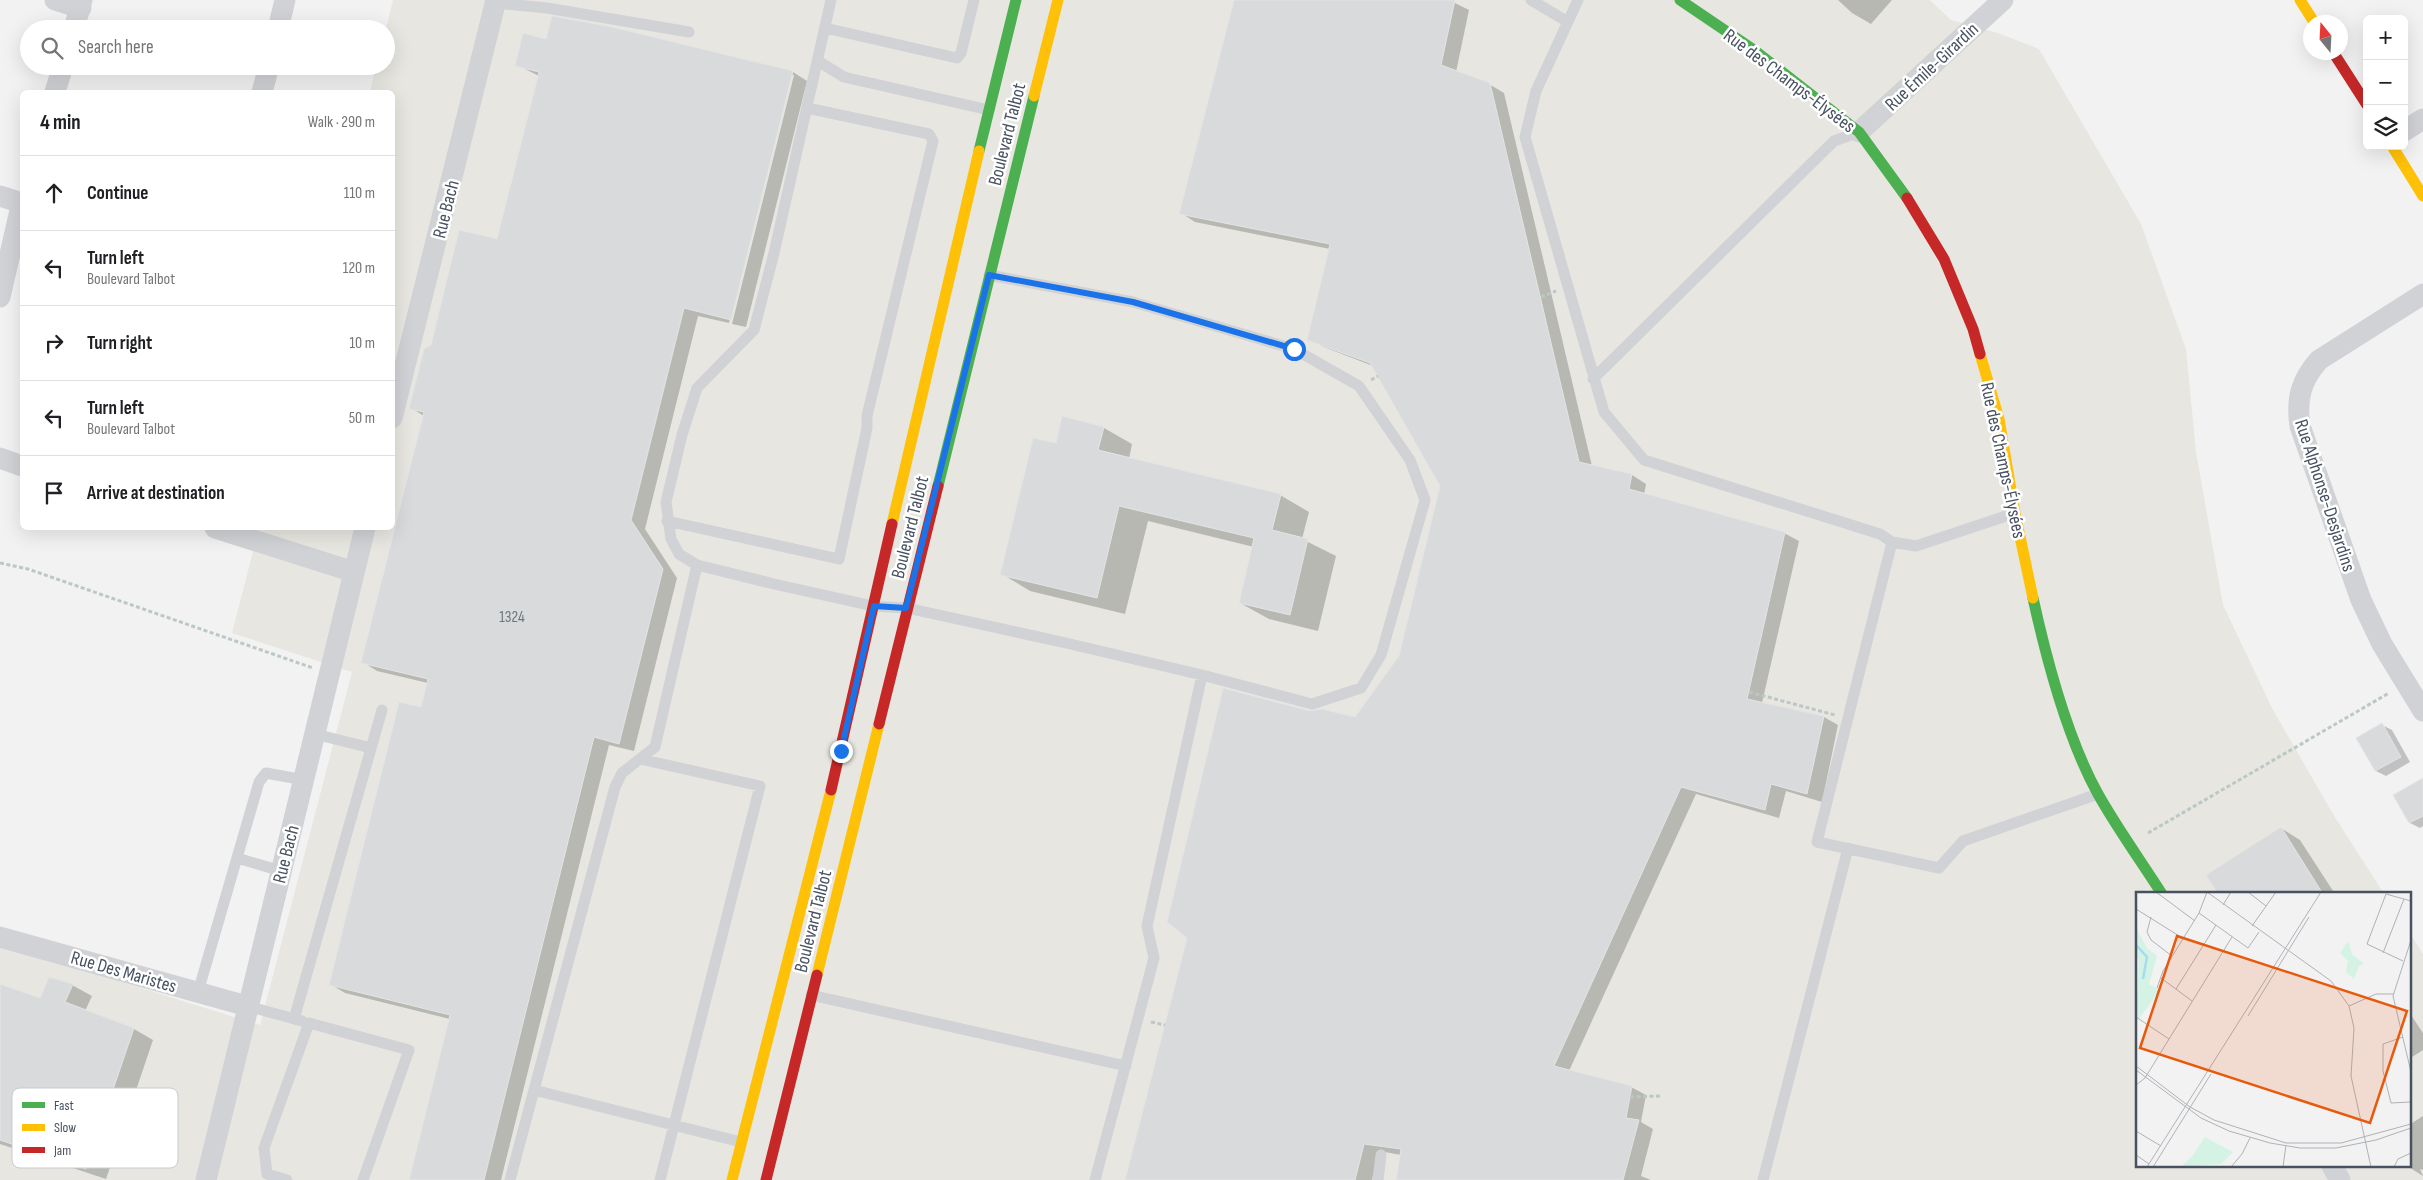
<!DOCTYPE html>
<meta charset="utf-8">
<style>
:root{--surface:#fff;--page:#f6f6f6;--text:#202124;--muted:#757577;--line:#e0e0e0}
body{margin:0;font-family:"Sofia Sans Condensed",sans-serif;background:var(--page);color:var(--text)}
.controls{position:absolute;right:15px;top:15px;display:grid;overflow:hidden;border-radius:8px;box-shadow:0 5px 20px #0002}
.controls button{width:45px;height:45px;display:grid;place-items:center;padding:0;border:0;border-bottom:1px solid var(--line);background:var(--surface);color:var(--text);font:25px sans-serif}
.compass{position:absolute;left:2303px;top:15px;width:45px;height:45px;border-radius:50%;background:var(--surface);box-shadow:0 5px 20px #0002;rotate:342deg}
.stop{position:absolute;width:15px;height:15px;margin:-11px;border:4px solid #1a73e8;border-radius:50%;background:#fff}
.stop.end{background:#1a73e8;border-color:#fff;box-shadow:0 1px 5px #0008}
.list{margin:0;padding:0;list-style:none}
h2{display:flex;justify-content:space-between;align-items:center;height:65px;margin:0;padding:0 20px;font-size:21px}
h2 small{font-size:16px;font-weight:400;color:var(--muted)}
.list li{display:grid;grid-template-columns:32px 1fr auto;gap:15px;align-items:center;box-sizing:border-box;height:75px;padding:0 20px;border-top:1px solid var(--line)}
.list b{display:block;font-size:19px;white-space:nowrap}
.list p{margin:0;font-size:16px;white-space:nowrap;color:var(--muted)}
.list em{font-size:16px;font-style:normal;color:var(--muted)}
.icon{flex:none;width:28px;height:28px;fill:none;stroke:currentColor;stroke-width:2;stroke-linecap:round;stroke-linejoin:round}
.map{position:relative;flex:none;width:2423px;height:1180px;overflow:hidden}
.search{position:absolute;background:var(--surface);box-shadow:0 5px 20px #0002;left:20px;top:20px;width:375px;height:55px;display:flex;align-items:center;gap:12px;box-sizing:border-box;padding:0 18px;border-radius:28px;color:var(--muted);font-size:19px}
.panel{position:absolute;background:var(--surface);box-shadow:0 5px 20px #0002;left:20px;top:90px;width:375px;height:440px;border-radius:8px}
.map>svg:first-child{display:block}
</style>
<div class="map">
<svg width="2423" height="1180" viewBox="0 0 2423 1180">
<rect width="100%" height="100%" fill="#f2f2f2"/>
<path fill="#e7e6e0" d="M393,0H1930L1951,20L1998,33L2039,49L2141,224L2186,349L2196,452L2223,605L2273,710L2333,814L2384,894H2137V1166H2409V932L2423,954V1180H0V944L260,1025L352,672L232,633L259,528H392V92H370L376,66H386V29Z"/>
<path fill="#0003" d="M1236,0H1449L1469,10L1456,72L1489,84L1504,93L1592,466L1632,475L1646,484L1644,495L1784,533L1799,541L1762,703L1824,717L1838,725L1822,802L1786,791L1779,818L1696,794L1569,1071L1631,1087L1646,1095L1641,1122L1653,1129L1641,1176L1651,1180H1397L1401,1155L1379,1151L1372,1180H1126L1310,713L1355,718L1400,656L1441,485L1373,366L1324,347L1309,339L1330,249L1195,222L1181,213Z
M1838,0H1892L1871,24L1852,13Z
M547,40L793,72L807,81L746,327L732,324L794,75H791L729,323L698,316L645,529L677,578L634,751L609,745L501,1180H410L450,1019L345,993L330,984L422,708L428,683L377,671L363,662L424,416L411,408L432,346L498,241L539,76L517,65Z
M1063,418L1104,428L1132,444L1129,459L1280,495L1309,512L1302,539L1336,556L1318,631L1269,619L1240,603L1254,547L1148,521L1125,614L1030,591L1002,574L1057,445Z
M2382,725L2392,730L2410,762L2386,776L2376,771L2358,738Z
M2423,782V826L2420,828L2410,823L2395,795Z
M2281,828L2300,840L2335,894H2219Z
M0,985L41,999L72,985L92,996L85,1011L134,1029L153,1040L106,1179L0,1144Z
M2409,1012L2423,1033V1050L2409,1059Z
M2423,1116V1170L2420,1169L2423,1176L2407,1166H2409V1125Z"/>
<path fill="#d9dadc" stroke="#e3e4e5" d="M1234,0H1455L1441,65L1490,83L1579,462L1632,474L1629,489L1785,532L1747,699L1824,716L1807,794L1771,784L1765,810L1681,787L1554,1066L1632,1086L1626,1118L1639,1120L1623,1180H1396L1401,1149L1364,1144L1355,1180H1125L1187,938L1167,922L1223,688L1310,711L1322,709L1355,717L1399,656L1440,486L1370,363L1307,340L1330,244L1179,214Z
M552,16L612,27L793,71L731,320L684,308L631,520L663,569L619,744L594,737L484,1180H409L450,1015L329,985L399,702L421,707L428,679L361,663L424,412L409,409L424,349L431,345L459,230L497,239L539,72L515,66L523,33L546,39Z
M1062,416L1104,427L1098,450L1281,494L1272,530L1308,539L1290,615L1239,603L1254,538L1119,506L1097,598L1000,575L1033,438L1056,443Z
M2382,723L2401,757L2375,771L2356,738Z
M2423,778V816L2409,823L2393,795Z
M2281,827L2323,894H2218L2206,875Z
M49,977L73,984L65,1002L134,1028L86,1169L0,1140V984L40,998Z"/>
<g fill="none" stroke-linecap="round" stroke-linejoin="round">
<path stroke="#bbc8c6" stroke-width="3" stroke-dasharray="4 2.5" stroke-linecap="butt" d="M1541,297L1556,291
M1371,380L1378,376
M0,563L28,569L313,668
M1749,692L1835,715
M2148,833L2389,693
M1151,1022L1165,1025
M1630,1097L1660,1096"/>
<path stroke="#d0d2d5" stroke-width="11" d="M831,0L774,253L754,330L697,388L682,435L666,502L671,539L679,554L697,565L774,584L873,606L907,608L1066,643L1202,675L1312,704L1361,688L1381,655L1425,500L1410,460L1359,386L1294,349L1133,302L989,275
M1531,0L1568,22
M1578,0L1536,91L1525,137L1604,412L1644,460L1880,534L1892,542
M496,3L547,8L689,32
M825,28L957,58L961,53L974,0
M818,61L844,77L989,110
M1593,379L1834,141L1857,133
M2015,513L1916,546L1892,542L1817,842L1939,868L1963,841L2098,794
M667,521L839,559L867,428V416L933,141L929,134L807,108
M697,565L655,747L622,773L615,787L534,1090L741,1142
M315,734L371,748
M640,759L760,786L660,1180
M237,858L281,871
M198,992L259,782L266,773L304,780
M811,995L1126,1066
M247,1006L302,1021
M294,1019L382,710
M287,1180L267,1174L264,1148L309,1023L409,1050L363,1180
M510,1180L534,1090
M1095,1180L1154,958L1147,926L1202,675
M1378,1180L1381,1155
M1763,1180L1848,848"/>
<path stroke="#d0d2d5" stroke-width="21" d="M55,0L81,8
M74,29L82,0
M278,29L285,0
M55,92L63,66
M262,92L269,66
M2404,131L2423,119
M1859,132L2003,0
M0,196L22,203
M2423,294L2319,360C2301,380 2296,399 2300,426L2361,600L2382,644L2423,711
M0,297L22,202
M392,418L496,0
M0,458L22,466
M215,528L354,572
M0,937L247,1006
M2332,1166L2340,1180
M206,1180L365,528"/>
<path stroke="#4caf50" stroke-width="11" d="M1680,0L1754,50L1859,132L1907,198
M979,151L1016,0
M938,486L1034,96
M2033,598C2047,662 2067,738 2098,794C2117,828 2141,861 2162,894"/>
<path stroke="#ffc107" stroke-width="11" d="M2300,0L2314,22
M1034,96L1058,0
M2392,146L2423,196
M1980,354L1999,419L2015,513L2033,598
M892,524L979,151
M817,975L879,724
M732,1180L831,790"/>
<path stroke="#c62828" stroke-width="11" d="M2333,52L2367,105
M1907,198L1944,259L1973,329L1980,354
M879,724L938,486
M831,790L892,524
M766,1180L817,975"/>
</g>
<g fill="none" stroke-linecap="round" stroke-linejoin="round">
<path stroke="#1a73e8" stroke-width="6" d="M841,751L874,606L906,608L989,275L1133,302L1294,349"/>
</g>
<g text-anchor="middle" stroke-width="5" stroke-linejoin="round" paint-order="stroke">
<g font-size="16" fill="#6d7580">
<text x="512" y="622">1324</text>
</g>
<g font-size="19" fill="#475160" stroke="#fff">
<text transform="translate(1931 66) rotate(-43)" y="7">Rue Émile-Girardin</text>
<text transform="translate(1790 80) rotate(37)" y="7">Rue des Champs-Élysées</text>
<text transform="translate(1006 134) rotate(-76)" y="7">Boulevard Talbot</text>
<text transform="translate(445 209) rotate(-76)" y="7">Rue Bach</text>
<text transform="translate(2004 460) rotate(78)" y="7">Rue des Champs-Élysées</text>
<text transform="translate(2326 495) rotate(72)" y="7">Rue Alphonse-Desjardins</text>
<text transform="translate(909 527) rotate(-76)" y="7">Boulevard Talbot</text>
<text transform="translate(285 854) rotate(-76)" y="7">Rue Bach</text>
<text transform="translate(812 921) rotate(-76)" y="7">Boulevard Talbot</text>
<text transform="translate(124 971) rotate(16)" y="7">Rue Des Maristes</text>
</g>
</g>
<g transform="translate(2136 892)">
<rect width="275" height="275" fill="#f2f2f2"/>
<path d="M0,36L11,56L21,64L13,92L24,98L3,127L0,124L3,68L0,64ZM212,49L216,62L228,72L223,74L218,87L210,80L212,69L204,61ZM69,245L97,260L85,272L45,275L57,263Z" fill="#d5f3e4"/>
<path fill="none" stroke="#a6dbf3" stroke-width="2.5" d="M0,53L11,65L7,87"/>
<path fill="none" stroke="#aeb2b8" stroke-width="1" d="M20,0L59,29M71,0L195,89L213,114L218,136L215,184L235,275M112,0L130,14M87,13L95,0M0,17L48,47M63,21L112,56L123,40M15,25L11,40L15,48L36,64M116,34L140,0M275,48L257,104L275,180M247,61L268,7M267,69L231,52L250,2L275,9M25,86L56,109M21,96L27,79L63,21L71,0M40,97L80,33M213,114L240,102H258M112,124L173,25M0,125L33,147M267,145L247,152V179L255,211L275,210M0,174L54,215L78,228L150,251H205L275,232M0,178L65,226L93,239L134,251L164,256H200L240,248L275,236M0,193L9,186L96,45M0,239L25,254M0,263L13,272M11,275L185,0M17,275L75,182M95,275L106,262L114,246M147,275L150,253M258,275L262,267L275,261"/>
<path fill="#e8590c" fill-opacity="0.15" stroke="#e8590c" stroke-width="2.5" d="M41,44L271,119L234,231L4,156Z"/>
<rect width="275" height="275" fill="none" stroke="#475160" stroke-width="2.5"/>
</g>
<rect x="12" y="1088" width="166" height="80" rx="8" fill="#fff" stroke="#c8cbcf" stroke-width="1"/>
<rect x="22" y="1102" width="23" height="6" fill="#4caf50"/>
<rect x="22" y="1124" width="23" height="7" fill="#ffc107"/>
<rect x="22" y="1147" width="23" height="6" fill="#c62828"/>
<g font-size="14" fill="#475160">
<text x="54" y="1110">Fast</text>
<text x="54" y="1132">Slow</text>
<text x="54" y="1155">Jam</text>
</g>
</svg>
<div class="controls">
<button>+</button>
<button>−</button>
<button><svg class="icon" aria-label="layers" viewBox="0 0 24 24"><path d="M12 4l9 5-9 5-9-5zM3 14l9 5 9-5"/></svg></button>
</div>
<svg class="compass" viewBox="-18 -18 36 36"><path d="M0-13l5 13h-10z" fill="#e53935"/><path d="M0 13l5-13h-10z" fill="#757577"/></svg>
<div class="stop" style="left:1294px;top:349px"></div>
<div class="stop end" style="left:841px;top:751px"></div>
<div class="search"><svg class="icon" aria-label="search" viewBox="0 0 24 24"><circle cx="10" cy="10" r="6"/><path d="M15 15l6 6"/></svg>Search here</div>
<section class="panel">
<h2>4 min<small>Walk · 290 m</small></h2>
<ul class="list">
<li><svg class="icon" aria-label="ahead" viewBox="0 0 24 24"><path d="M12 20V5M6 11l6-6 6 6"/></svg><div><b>Continue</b></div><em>110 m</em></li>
<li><svg class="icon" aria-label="left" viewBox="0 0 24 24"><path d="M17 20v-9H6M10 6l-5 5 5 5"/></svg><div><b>Turn left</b><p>Boulevard Talbot</p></div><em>120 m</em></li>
<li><svg class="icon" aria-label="right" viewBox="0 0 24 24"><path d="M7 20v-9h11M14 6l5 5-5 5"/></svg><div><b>Turn right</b></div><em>10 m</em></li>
<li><svg class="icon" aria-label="left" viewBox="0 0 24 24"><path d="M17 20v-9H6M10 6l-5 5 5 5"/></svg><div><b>Turn left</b><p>Boulevard Talbot</p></div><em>50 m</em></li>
<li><svg class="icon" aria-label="arrive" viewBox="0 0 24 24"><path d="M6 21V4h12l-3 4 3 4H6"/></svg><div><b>Arrive at destination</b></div></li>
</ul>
</section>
</div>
